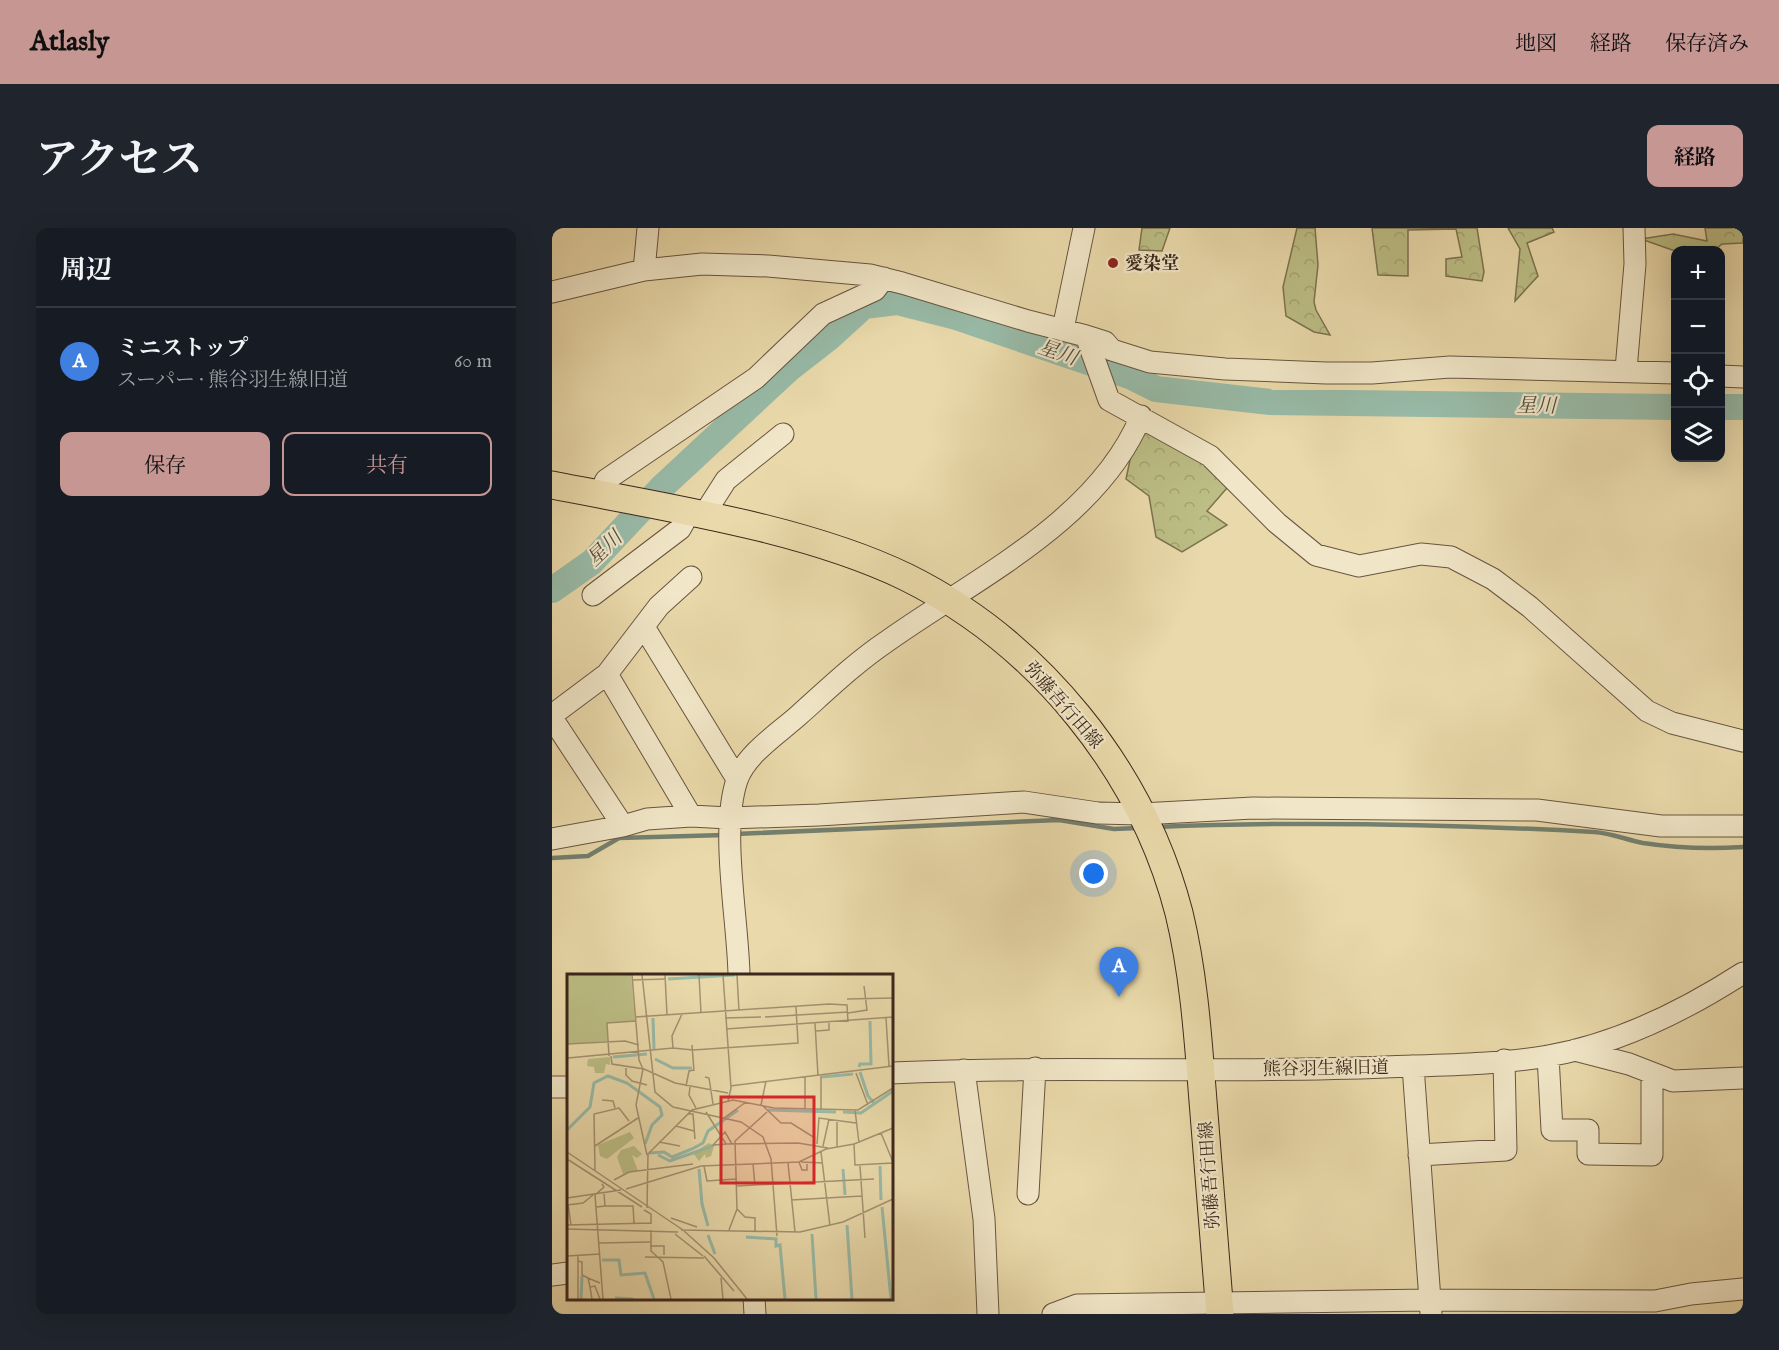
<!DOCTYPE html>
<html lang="ja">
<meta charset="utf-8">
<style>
:root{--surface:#171b24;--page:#20242c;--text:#f1f3f6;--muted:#9ea1a6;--line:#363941;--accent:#c59692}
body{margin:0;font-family:"IM FELL English","Noto Serif JP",serif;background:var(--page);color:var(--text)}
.controls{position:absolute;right:18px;top:18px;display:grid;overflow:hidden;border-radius:12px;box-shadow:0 6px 24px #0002}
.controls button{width:54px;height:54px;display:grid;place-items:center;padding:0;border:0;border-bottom:2px solid var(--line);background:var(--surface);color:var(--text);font:30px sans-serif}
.you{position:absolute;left:542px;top:646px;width:21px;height:21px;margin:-15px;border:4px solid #fff;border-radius:50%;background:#1a73e8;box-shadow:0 0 0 9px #1a73e833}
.badge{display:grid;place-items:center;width:39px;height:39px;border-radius:50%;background:var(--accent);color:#fff;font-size:20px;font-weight:700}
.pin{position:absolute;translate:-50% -50px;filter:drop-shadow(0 2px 3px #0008)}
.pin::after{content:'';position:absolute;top:32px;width:21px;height:18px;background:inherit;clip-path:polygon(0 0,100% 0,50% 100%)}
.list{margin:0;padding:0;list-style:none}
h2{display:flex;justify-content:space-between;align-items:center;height:78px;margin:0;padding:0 24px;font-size:26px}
h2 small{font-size:20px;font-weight:400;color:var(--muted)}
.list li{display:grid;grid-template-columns:39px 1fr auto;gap:18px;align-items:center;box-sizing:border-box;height:108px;padding:0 24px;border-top:2px solid var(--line)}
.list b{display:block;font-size:22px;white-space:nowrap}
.list p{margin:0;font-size:20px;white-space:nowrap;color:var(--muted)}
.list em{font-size:20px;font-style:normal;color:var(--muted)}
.actions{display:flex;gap:12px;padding:18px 24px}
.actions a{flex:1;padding:14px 0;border:2px solid var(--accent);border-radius:12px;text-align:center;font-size:21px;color:var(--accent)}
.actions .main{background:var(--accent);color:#111}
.icon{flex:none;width:33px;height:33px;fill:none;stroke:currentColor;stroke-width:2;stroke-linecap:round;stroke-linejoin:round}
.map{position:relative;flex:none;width:1191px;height:1086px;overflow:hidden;border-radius:12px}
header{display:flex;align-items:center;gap:36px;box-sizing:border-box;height:84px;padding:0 30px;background:var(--accent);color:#111}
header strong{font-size:28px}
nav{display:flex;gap:33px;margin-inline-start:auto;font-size:21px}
.intro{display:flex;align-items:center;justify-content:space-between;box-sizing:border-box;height:144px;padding:0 36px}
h1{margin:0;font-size:42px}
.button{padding:15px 27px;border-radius:12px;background:var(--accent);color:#111;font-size:21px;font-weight:700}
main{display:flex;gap:36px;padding:0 36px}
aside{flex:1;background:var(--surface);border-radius:12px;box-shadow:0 6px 24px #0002}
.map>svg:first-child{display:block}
</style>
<header>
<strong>Atlasly</strong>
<nav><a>地図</a><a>経路</a><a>保存済み</a></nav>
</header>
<div class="intro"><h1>アクセス</h1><a class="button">経路</a></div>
<main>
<aside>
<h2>周辺<small></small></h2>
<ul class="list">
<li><span class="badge" style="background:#3f7fe0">A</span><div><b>ミニストップ</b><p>スーパー · 熊谷羽生線旧道</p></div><em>60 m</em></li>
</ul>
<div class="actions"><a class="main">保存</a><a>共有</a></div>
</aside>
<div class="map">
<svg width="1191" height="1086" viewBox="0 0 1191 1086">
<defs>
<pattern id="forest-crowns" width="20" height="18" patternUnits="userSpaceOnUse" patternTransform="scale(1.5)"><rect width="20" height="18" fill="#bcbe85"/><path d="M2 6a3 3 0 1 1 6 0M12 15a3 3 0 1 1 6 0" fill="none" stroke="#a2a372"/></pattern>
</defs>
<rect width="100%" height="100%" fill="#eadaab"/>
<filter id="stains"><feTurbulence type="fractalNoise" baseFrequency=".00333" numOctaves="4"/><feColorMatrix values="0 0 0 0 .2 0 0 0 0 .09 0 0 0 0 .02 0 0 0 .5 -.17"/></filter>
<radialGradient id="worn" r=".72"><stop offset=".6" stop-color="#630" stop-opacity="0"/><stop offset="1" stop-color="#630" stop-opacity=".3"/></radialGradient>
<path fill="url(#forest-crowns)" stroke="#7c7250" stroke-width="1.5" d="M590,0H618L610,23L587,22Z
M745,0H763L766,37L762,74L764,82L778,107L762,104L734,88L731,59Z
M820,0H925L932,44L930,53L894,48V31L910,29L904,1L856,2V48L826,47Z
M956,0H1000L1002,4L975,15L986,48L963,73L968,21Z
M1153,0H1191V15L1170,16L1163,22L1123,23L1089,11L1121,6L1155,13Z
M586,194L682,252L655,283L675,297L630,324L604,309L597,268L574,251Z"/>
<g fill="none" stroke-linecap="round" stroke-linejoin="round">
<path stroke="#738070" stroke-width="4.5" d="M605,599C751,593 897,596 1042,604C1059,605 1075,612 1091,615C1123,620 1158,621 1191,619
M184,606L507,592L562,601L585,600
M0,630L36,628L67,610L172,607"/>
<path stroke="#98bba8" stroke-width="26" d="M1168,179H1191
M0,362L40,334L109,260L237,141L278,109L312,78L345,74L404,89L580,149L604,161L718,174L1124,179"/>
<defs>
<path id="minor" d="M92,42L96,0
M0,64L92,42L150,36L216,38L318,47L350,55L476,93L534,108L553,114L560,122L598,134L673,141L774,145H820L898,139L1124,145
M511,101L532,0
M534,108L557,172L658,228L725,295L764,327L807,338L869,326L899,329L941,351L978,379L1095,483L1120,495L1191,513
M1074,142L1083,36L1082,0
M1168,148L1191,149
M47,266L54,252L204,150L271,86L323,62L332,50
M151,288L174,252L231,206
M41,367L128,301L137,285
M92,399L185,551
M55,446L107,378L139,349
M0,487L55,446L139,588
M0,490L71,598L95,591L139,588L177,590L267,587L472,574L546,585L589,586L701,580L985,582L1109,598H1191
M0,611L71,598
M187,747C186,692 168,602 185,552C194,526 227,505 247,487C275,462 303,435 334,414C422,351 546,293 589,188
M1023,822L1077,836L1121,853L1191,850
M996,828L1000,902H1036V926L1100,927V845
M861,838L879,1086
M412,842L432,991L436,1086
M339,845C504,837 669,846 833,839C887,837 943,837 996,828C1066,816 1132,783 1191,745
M0,859H16
M867,927L954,922L952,832
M476,966L483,840
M0,1047L16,1045
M202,1070L203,1086
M501,1086L525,1077L878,1072L1103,1073L1139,1066L1191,1061"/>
<path id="major" d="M0,257C111,279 253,300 354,349C486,414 590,542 627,685C642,747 646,810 651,873C657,944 662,1015 668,1086"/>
</defs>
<use href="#minor" stroke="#685440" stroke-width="23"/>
<use href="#major" stroke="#3c271c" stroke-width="29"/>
<use href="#minor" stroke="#f1e7c8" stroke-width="21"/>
<use href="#major" stroke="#eadaab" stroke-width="27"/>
</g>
<circle fill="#8f2418" stroke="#f1e7c8" stroke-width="2" cx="561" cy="35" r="6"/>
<g text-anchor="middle" stroke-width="4.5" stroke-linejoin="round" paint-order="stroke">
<g font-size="18" font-weight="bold" fill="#3c271c" stroke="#f1e7c8" text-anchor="start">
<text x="573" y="41">愛染堂</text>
</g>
<g font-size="18" fill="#3c271c" stroke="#f1e7c8">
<text transform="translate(512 477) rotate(49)" y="6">弥藤吾行田線</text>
<text transform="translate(774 840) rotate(-1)" y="6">熊谷羽生線旧道</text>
<text transform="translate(657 947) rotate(-94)" y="6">弥藤吾行田線</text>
</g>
<g font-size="20" font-style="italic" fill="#534c3f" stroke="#f1e7c8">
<text transform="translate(506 124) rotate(19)" y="7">星川</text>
<text transform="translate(984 177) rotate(1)" y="7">星川</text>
<text transform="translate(52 320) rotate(-44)" y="7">星川</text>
</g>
</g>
<g transform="translate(15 746)">
<rect width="326" height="326" fill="#eadaab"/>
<path d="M63,158L67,164L40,185L33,182L31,171Z" fill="#bcbe85"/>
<path d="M0,1H64L68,47L40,49L41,67L0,70ZM43,83V91L39,90L37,99H28L27,93L20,92L21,85ZM142,169L147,172L144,182L139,184L138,180L132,187L126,179ZM67,172L75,180L70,184L65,181L71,197L56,200L50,183L54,176Z" fill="#bcbe85"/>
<path d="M29,17L43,22L35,45L21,40ZM0,21L11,34L0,57Z" fill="#bcbe85"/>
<path fill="none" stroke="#98bba8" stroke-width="3" d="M101,5L168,1M86,44L87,75M46,83L80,80M88,85L106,94H125M292,93L293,90H304L303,47M293,98L301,122L307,129M255,103L286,100M201,136L269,138M276,138L294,139L326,117M0,156L23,133L27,109L41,102L60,109L93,133L95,141L85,151L78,170M82,179L97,178L105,183L125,175L136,169L141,157L171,136M91,181L103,187L146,172M313,192L314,226M132,195L135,230L141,252M276,195L278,221M315,233L324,325M280,251L285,325M245,260L249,325M141,261L148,280M179,263L209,265V272L213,271L218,325M35,286H52L54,301L78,299L87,325M48,324L66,325M14,325L15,302"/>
<path fill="none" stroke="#a49272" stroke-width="1.5" d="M65,1L72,86L76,95L69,131L80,181M75,1L88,118L106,133L174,148L196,163L204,185L210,262M98,1L100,41M132,1L134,39M156,1L164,114L161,127M170,1L172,37M65,6L99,5M280,25L326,24M281,39L300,36L297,12M68,43L262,30L280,31L281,48M198,43L281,38M158,44L194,43M319,44L322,92M248,49L251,102M159,55L326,43M249,57L262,56V49M0,70L58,67L72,71M125,71L127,97M106,74L105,62L115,40M42,82L40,49L69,47M44,82L45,90L77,95L108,109L161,119M1,84L106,74L126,76L231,69L229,33M59,94V101L65,107L80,111M289,99L301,131M138,103L142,104L146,130M238,103V135M119,112L122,97L127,96M163,112L326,92M123,113L122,121L129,134M35,126L46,127L48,134M194,131L199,107M196,132L214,149H224L248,164M254,135V102M288,136L292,169M139,138L159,170L231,169L261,174M121,140H126L128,165M157,144L179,128M109,152L127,157M326,154L314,159L326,188M92,168L113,172M159,170L146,171L158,158L165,170M250,170L252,144L289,149M287,170L288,191L326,189M28,172L71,144M256,172L262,145M270,173V146M0,178L116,256L147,284L180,325M254,178L263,252M0,185L75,233M232,188L235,196H240V190M234,188L256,189M221,189L228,258M186,190L188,212M137,192L140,207L169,205M293,192L298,264M28,196L27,140L52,134L62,147M47,206L62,198L126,190M35,210L37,213L28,221L36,325M170,212L307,205M59,215L134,192L232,188L259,175L287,170L314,159M0,224L54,216M224,226L295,222M1,230L4,251M0,231L16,229L26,221M38,232H66L67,249M29,233L38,232L37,220M80,234L81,180L125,136L166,126L207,134L291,136L326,114M170,235L178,243L188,244V257M77,236L84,240V250M104,244L130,253M0,251L84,249M0,255L111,258M84,256V277L96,288L104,325M114,256L233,258L276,248L326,225M162,256L170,235L168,167L200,138M108,260L136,282M32,269L83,268M83,272H97V281M0,282L33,280M11,282V325M137,282L167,317M78,283L137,284M11,287L15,288V301L21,304M154,304L156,325M23,313L21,304L33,309M25,325L23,313L28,312L33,325"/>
<path fill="#d62828" fill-opacity="0.15" stroke="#d62828" stroke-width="3" d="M154,123H247V209H154Z"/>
<rect width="326" height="326" fill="none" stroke="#3c271c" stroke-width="3"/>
</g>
<rect width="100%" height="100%" filter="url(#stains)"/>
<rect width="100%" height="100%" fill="url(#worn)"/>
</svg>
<div class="controls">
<button>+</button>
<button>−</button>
<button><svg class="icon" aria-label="locate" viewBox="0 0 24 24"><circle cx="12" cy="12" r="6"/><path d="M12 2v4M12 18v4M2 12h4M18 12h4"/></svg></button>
<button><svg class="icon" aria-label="layers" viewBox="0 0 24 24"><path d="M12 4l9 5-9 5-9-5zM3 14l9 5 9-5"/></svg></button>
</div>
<div class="you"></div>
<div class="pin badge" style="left:567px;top:769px;background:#3f7fe0">A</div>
</div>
</main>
